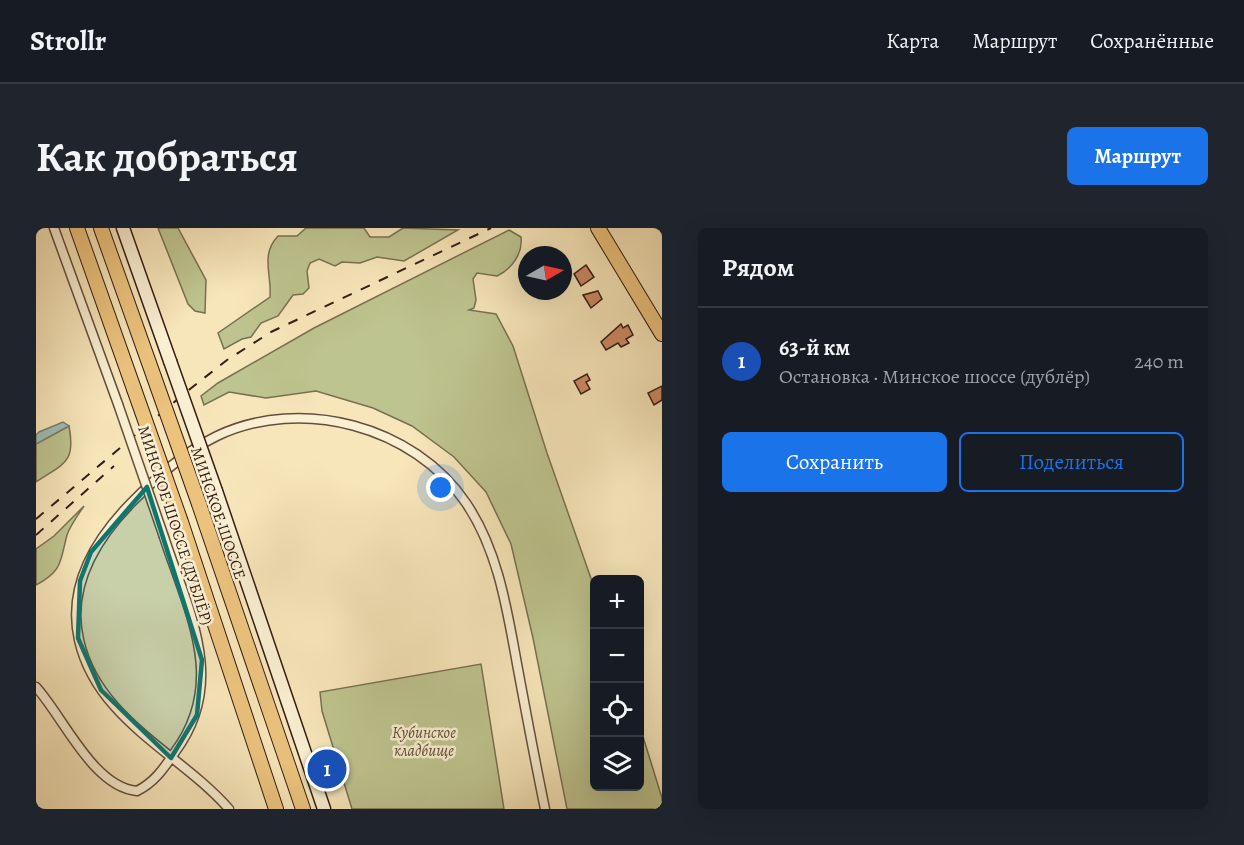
<!DOCTYPE html>
<html lang="ru">
<meta charset="utf-8">
<style>
:root{--surface:#171b24;--page:#20242c;--text:#f1f3f6;--muted:#9ea1a6;--line:#363941;--accent:#1a73e8}
body{margin:0;font-family:Alegreya,serif;background:var(--page);color:var(--text)}
.controls{position:absolute;right:18px;bottom:18px;display:grid;overflow:hidden;border-radius:9px;box-shadow:0 6px 24px #0002}
.controls button{width:54px;height:54px;display:grid;place-items:center;padding:0;border:0;border-bottom:2px solid var(--line);background:var(--surface);color:var(--text);font:30px sans-serif}
.compass{position:absolute;left:482px;top:18px;width:54px;height:54px;border-radius:50%;background:var(--surface);box-shadow:0 6px 24px #0002;rotate:81deg}
.you{position:absolute;left:405px;top:260px;width:21px;height:21px;margin:-15px;border:4px solid #fff;border-radius:50%;background:#1a73e8;box-shadow:0 0 0 9px #1a73e833}
.badge{display:grid;place-items:center;width:39px;height:39px;border-radius:50%;background:var(--accent);color:#fff;font-size:20px;font-weight:700}
.pin{position:absolute;translate:-50% -50%;border:3px solid #fff;box-shadow:0 2px 6px #0006}
.list{margin:0;padding:0;list-style:none}
h2{display:flex;justify-content:space-between;align-items:center;height:78px;margin:0;padding:0 24px;font-size:26px}
h2 small{font-size:20px;font-weight:400;color:var(--muted)}
.list li{display:grid;grid-template-columns:39px 1fr auto;gap:18px;align-items:center;box-sizing:border-box;height:108px;padding:0 24px;border-top:2px solid var(--line)}
.list b{display:block;font-size:22px;white-space:nowrap}
.list p{margin:0;font-size:20px;white-space:nowrap;color:var(--muted)}
.list em{font-size:20px;font-style:normal;color:var(--muted)}
.actions{display:flex;gap:12px;padding:18px 24px}
.actions a{flex:1;padding:14px 0;border:2px solid var(--accent);border-radius:9px;text-align:center;font-size:21px;color:var(--accent)}
.actions .main{background:var(--accent);color:#fff}
.icon{flex:none;width:33px;height:33px;fill:none;stroke:currentColor;stroke-width:2;stroke-linecap:round;stroke-linejoin:round}
.map{position:relative;flex:none;width:626px;height:581px;overflow:hidden;border-radius:9px}
header{display:flex;align-items:center;gap:36px;box-sizing:border-box;height:84px;padding:0 30px;background:var(--surface);border-bottom:2px solid var(--line)}
header strong{font-size:28px}
nav{display:flex;gap:33px;margin-inline-start:auto;font-size:21px}
.intro{display:flex;align-items:center;justify-content:space-between;box-sizing:border-box;height:144px;padding:0 36px}
h1{margin:0;font-size:42px}
.button{padding:15px 27px;border-radius:9px;background:var(--accent);color:#fff;font-size:21px;font-weight:700}
main{display:flex;gap:36px;padding:0 36px}
aside{flex:1;background:var(--surface);border-radius:9px;box-shadow:0 6px 24px #0002}
.map>svg:first-child{display:block}
</style>
<header>
<strong>Strollr</strong>
<nav><a>Карта</a><a>Маршрут</a><a>Сохранённые</a></nav>
</header>
<div class="intro"><h1>Как добраться</h1><a class="button">Маршрут</a></div>
<main>
<div class="map">
<svg width="626" height="581" viewBox="0 0 626 581">
<rect width="100%" height="100%" fill="#f7e6ba"/>
<filter id="stains"><feTurbulence type="fractalNoise" baseFrequency=".00333" numOctaves="4"/><feColorMatrix values="0 0 0 0 .2 0 0 0 0 .09 0 0 0 0 .02 0 0 0 .5 -.17"/></filter>
<radialGradient id="worn" r=".72"><stop offset=".6" stop-color="#630" stop-opacity="0"/><stop offset="1" stop-color="#630" stop-opacity=".3"/></radialGradient>
<path fill="#bec48f" stroke="#787052" stroke-width="1.5" d="M122,0H142L170,52L169,85L159,83L152,76Z
M270,0H328L334,9H353L367,0L422,2L368,33L341,29L324,35L306,34L299,38L283,31L274,35L271,43L273,60L267,66L257,67L242,88L225,95L215,109L206,111L188,121L182,105L234,69C236,46 224,27 242,8H261Z
M473,2L485,9C487,25 476,41 461,48L441,45L437,51L440,72L438,80L433,82L460,86L477,118L511,225L558,359V558H604V499L626,570V581H531L497,410L475,316L450,264L418,229L376,198L337,180L280,163L230,170L193,164L168,177L165,168L182,155L278,100Z
M33,198C40,235 28,235 0,254V216Z
M48,278C42,287 34,298 31,307C24,333 27,343 0,357V321L18,308Z
M445,436L468,581H316L286,483L284,464Z"/>
<path fill="#9ebeb5" stroke="#737d75" stroke-width="1.5" d="M27,194L33,198L0,216V207L3,204Z"/>
<path fill="#cd8a64" stroke="#331c14" stroke-width="1.5" d="M550,37L558,49L545,58L538,46Z
M562,63L566,71L555,80L547,67Z
M585,96L587,100L592,97L597,107L590,111L593,115L585,119L582,115L570,122L565,114Z
M551,146L554,152L550,154L554,161L545,166L538,153Z
M626,158V172L618,177L612,165Z"/>
<g fill="none" stroke-linecap="round" stroke-linejoin="round">
<defs>
<path id="minor" d="M18,0L82,176
M0,459C28,490 57,559 101,563C119,554 128,540 139,524C192,453 152,383 128,309
M193,581C144,525 61,492 43,412C31,359 59,312 95,275C120,250 148,224 181,208C265,168 378,198 430,275C462,322 471,381 481,436C490,484 499,533 509,581"/>
<path id="secondary" d="M87,0L134,133
M180,263L288,581"/>
<path id="primary" d="M562,0L626,106"/>
<path id="trunk" d="M41,0L98,161
M65,0L118,149
M163,276L267,581
M145,294L240,581"/>
</defs>
<use href="#minor" stroke="#644e3e" stroke-width="11"/>
<use href="#secondary" stroke="#331c14" stroke-width="15"/>
<use href="#primary" stroke="#331c14" stroke-width="16"/>
<use href="#trunk" stroke="#331c14" stroke-width="16"/>
<use href="#minor" stroke="#faefd2" stroke-width="8"/>
<use href="#secondary" stroke="#faefd2" stroke-width="12"/>
<use href="#primary" stroke="#ecc37d" stroke-width="14"/>
<use href="#trunk" stroke="#ecc37d" stroke-width="14"/>
<path stroke="#331c14" stroke-width="2" stroke-dasharray="10 10" stroke-linecap="butt" d="M0,291L149,165L191,132L235,104L455,0
M0,307L78,238"/>
<defs>
<path id="minor-bridge" d="M82,176L128,309"/>
<path id="secondary-bridge" d="M134,133L180,263"/>
<path id="trunk-bridge" d="M118,149L163,276
M98,161L145,294"/>
</defs>
<use href="#minor-bridge" stroke="#644e3e" stroke-width="11" stroke-linecap="butt"/>
<use href="#secondary-bridge" stroke="#331c14" stroke-width="15" stroke-linecap="butt"/>
<use href="#trunk-bridge" stroke="#331c14" stroke-width="16" stroke-linecap="butt"/>
<use href="#minor-bridge" stroke="#faefd2" stroke-width="8"/>
<use href="#secondary-bridge" stroke="#faefd2" stroke-width="12"/>
<use href="#trunk-bridge" stroke="#ecc37d" stroke-width="14"/>
</g>
<path fill="#0f766e" fill-opacity="0.2" stroke="#0f766e" stroke-width="4.5" stroke-linejoin="round" d="M111,259L166,432L161,487L135,530L65,462L42,410L44,353L55,324Z"/>
<g text-anchor="middle" stroke-width="5" stroke-linejoin="round" paint-order="stroke">
<g font-size="16" fill="#331c14" stroke="#faefd2">
<text transform="translate(183 285) rotate(71)" y="6">МИНСКОЕ ШОССЕ</text>
<text transform="translate(140 297) rotate(72)" y="6">МИНСКОЕ ШОССЕ (ДУБЛЁР)</text>
</g>
<g font-size="16" font-style="italic" fill="#5d4e39" stroke="#faefd2">
<text x="388" y="510">Кубинское<tspan x="388" dy="18">кладбище</tspan></text>
</g>
</g>
<rect width="100%" height="100%" filter="url(#stains)"/>
<rect width="100%" height="100%" fill="url(#worn)"/>
</svg>
<div class="controls">
<button>+</button>
<button>−</button>
<button><svg class="icon" aria-label="locate" viewBox="0 0 24 24"><circle cx="12" cy="12" r="6"/><path d="M12 2v4M12 18v4M2 12h4M18 12h4"/></svg></button>
<button><svg class="icon" aria-label="layers" viewBox="0 0 24 24"><path d="M12 4l9 5-9 5-9-5zM3 14l9 5 9-5"/></svg></button>
</div>
<svg class="compass" viewBox="-18 -18 36 36"><path d="M0-13l5 13h-10z" fill="#e53935"/><path d="M0 13l5-13h-10z" fill="#9ea1a6"/></svg>
<div class="you"></div>
<div class="pin badge" style="left:291px;top:541px;background:#1a4fb4">1</div>
</div>
<aside>
<h2>Рядом<small></small></h2>
<ul class="list">
<li><span class="badge" style="background:#1a4fb4">1</span><div><b>63-й км</b><p>Остановка · Минское шоссе (дублёр)</p></div><em>240 m</em></li>
</ul>
<div class="actions"><a class="main">Сохранить</a><a>Поделиться</a></div>
</aside>
</main>
